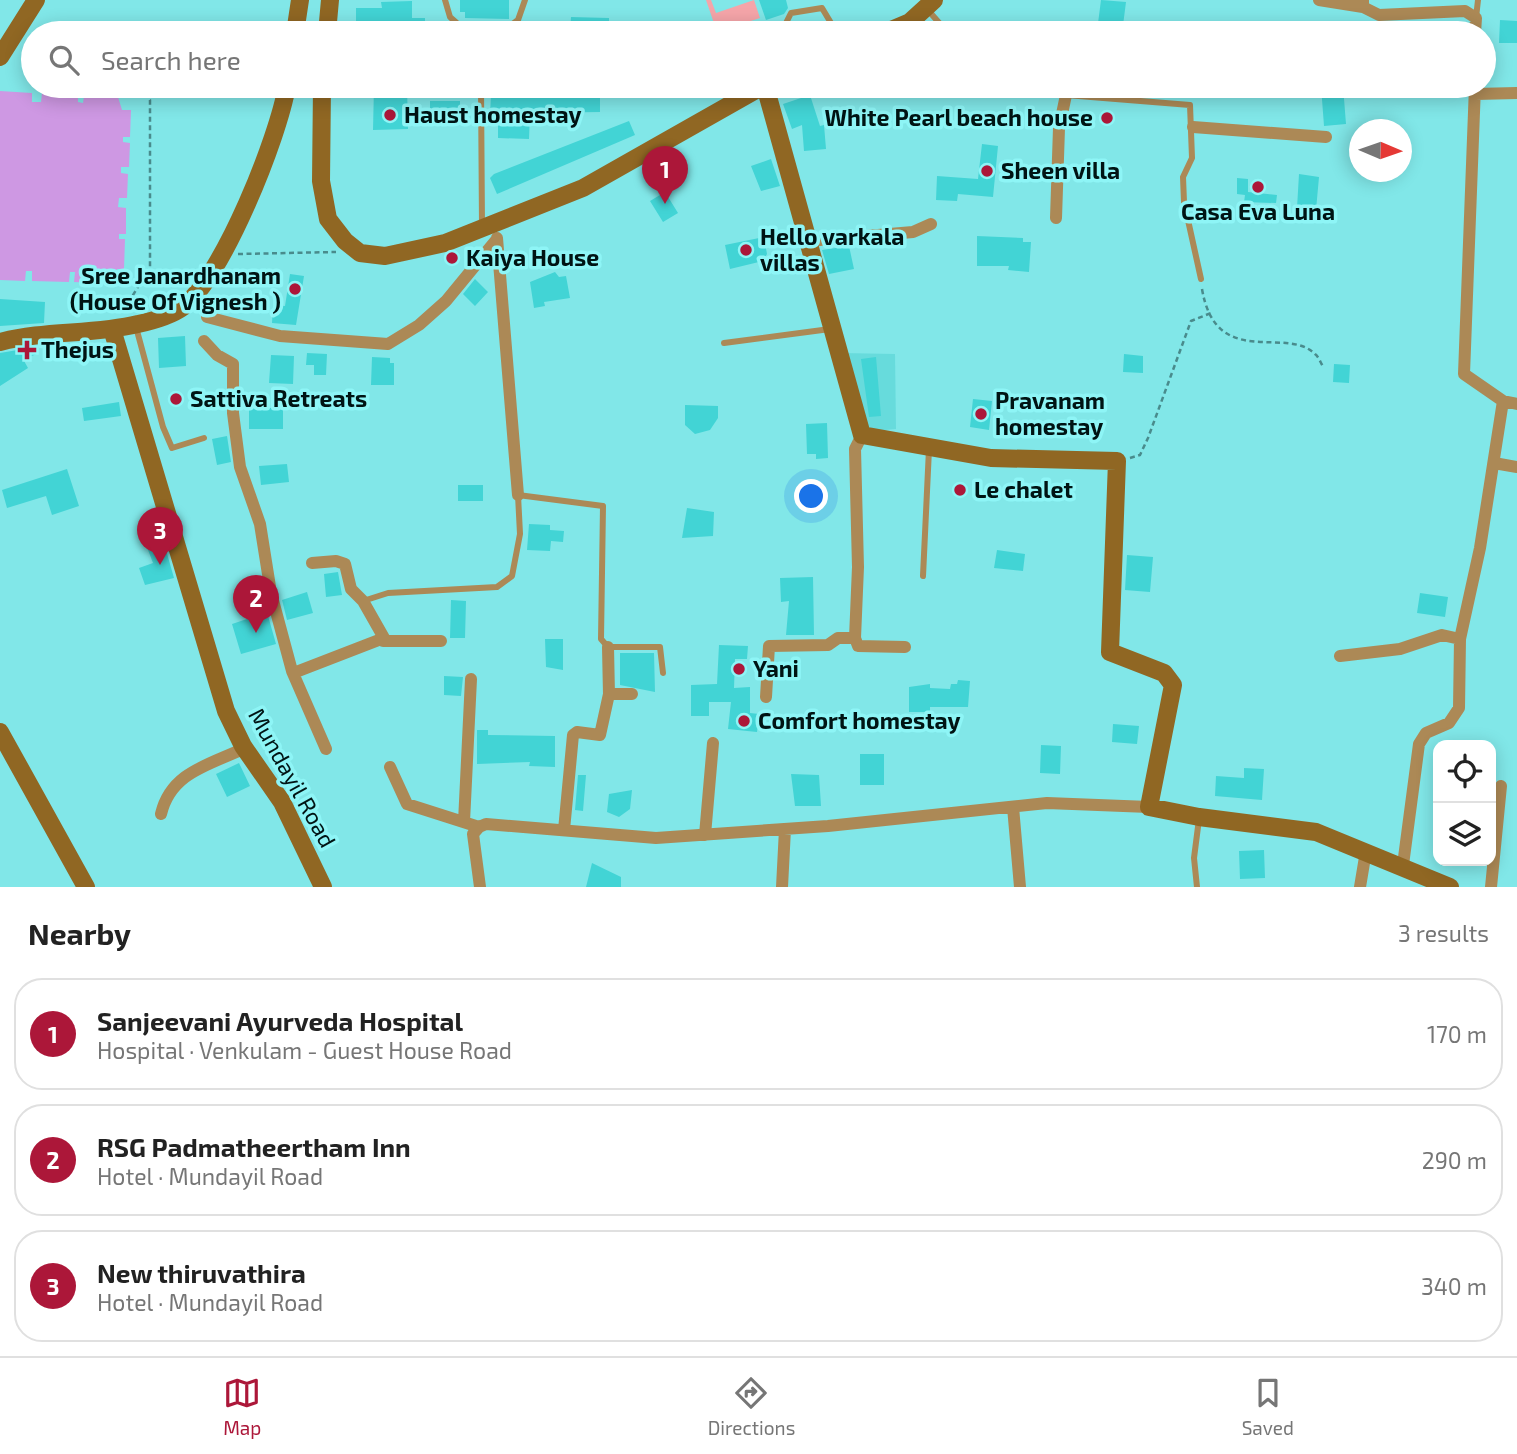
<!DOCTYPE html>
<meta charset="utf-8">
<style>
:root{--surface:#fff;--page:#f2f2f2;--text:#222;--muted:#767676;--line:#e0e0e0;--accent:#ac1739}
body{margin:0;font-family:"Exo 2",sans-serif;background:var(--page);color:var(--text)}
.controls{position:absolute;right:21px;bottom:21px;display:grid;overflow:hidden;border-radius:14px;box-shadow:0 4px 18px #0003}
.controls button{width:63px;height:63px;display:grid;place-items:center;padding:0;border:0;border-bottom:2px solid var(--line);background:var(--surface);color:var(--text);font:35px sans-serif}
.compass{position:absolute;left:1349px;top:119px;width:63px;height:63px;border-radius:50%;background:var(--surface);box-shadow:0 4px 18px #0003;rotate:92deg}
.you{position:absolute;left:812px;top:497px;width:24px;height:24px;margin:-18px;border:5px solid #fff;border-radius:50%;background:#1a73e8;box-shadow:0 0 0 10px #1a73e833}
.badge{display:grid;place-items:center;width:46px;height:46px;border-radius:50%;background:var(--accent);color:#fff;font-size:23px;font-weight:700}
.pin{position:absolute;translate:-50% -58px;filter:drop-shadow(0 2px 4px #0008)}
.pin::after{content:'';position:absolute;top:37px;width:24px;height:21px;background:inherit;clip-path:polygon(0 0,100% 0,50% 100%)}
.list{margin:0;padding:0;list-style:none}
h2{display:flex;justify-content:space-between;align-items:center;height:91px;margin:0;padding:0 28px;font-size:30px}
h2 small{font-size:23px;font-weight:400;color:var(--muted)}
.list li{display:grid;grid-template-columns:46px 1fr auto;gap:21px;align-items:center;box-sizing:border-box;height:112px;margin:0 14px 14px;padding:0 14px;border:2px solid var(--line);border-radius:28px}
.list b{display:block;font-size:26px;white-space:nowrap}
.list p{margin:0;font-size:23px;white-space:nowrap;color:var(--muted)}
.list em{font-size:23px;font-style:normal;color:var(--muted)}
.icon{flex:none;width:38px;height:38px;fill:none;stroke:currentColor;stroke-width:2;stroke-linecap:round;stroke-linejoin:round}
.map{position:relative;flex:none;width:1517px;height:887px;overflow:hidden}
.search{position:absolute;background:var(--surface);box-shadow:0 4px 18px #0003;left:21px;right:21px;top:21px;height:77px;display:flex;align-items:center;gap:18px;box-sizing:border-box;padding:0 24px;border-radius:38px;color:var(--muted);font-size:26px}
.sheet{height:469px;background:var(--surface)}
nav{display:flex;justify-content:space-around;align-items:center;box-sizing:border-box;height:98px;border-top:2px solid var(--line);background:var(--surface);font-size:19px;color:var(--muted)}
nav a{display:grid;justify-items:center;gap:4px}
nav .on{color:var(--accent)}
.map>svg:first-child{display:block}
</style>
<div class="map">
<svg width="1517" height="887" viewBox="0 0 1517 887">
<rect width="100%" height="100%" fill="#81e7e8"/>
<path fill="#67dbdc" d="M841,353L895,354L896,429L862,432Z"/>
<path fill="#f5a5a9" d="M706,0H711L716,13L754,0L760,18L717,32Z"/>
<path fill="#ce98e3" d="M0,91L32,93V102H41L42,93L78,95V102L83,103L84,96L118,97L122,110H131L130,137H123V142L130,143L129,167H121V173L128,174L127,198H119L118,207L126,208V234H119V239H125L124,269H117L116,284L74,282L75,272H70L69,282L32,281V271H26L25,281L0,280Z"/>
<path fill="#42d4d5" d="M460,0H509V19L465,18V12H460Z
M759,0H786L788,8L784,14L766,20Z
M1101,0L1126,2L1122,33L1097,31Z
M412,1V18H425V33H356V8H382L381,2Z
M571,17L609,18V33H570Z
M1500,20L1517,21V43H1499Z
M374,86H407L408,129L373,130Z
M499,86H530V91L600,92V112L530,113L529,139L498,138V115H490L491,95H499Z
M1321,86H1343L1346,124L1324,126Z
M810,95L820,126L824,125L826,149L804,151L802,125L792,129L783,104Z
M430,101H460V120H430Z
M629,121L635,135L497,194L490,178L494,174Z
M982,144L998,146L993,197L958,194L957,201L936,200L937,176L978,179Z
M771,159L780,186L761,191L751,166Z
M1299,174L1319,177L1316,210L1297,208Z
M1237,178L1248,179V192L1277,195L1276,203L1244,202L1245,195L1237,194Z
M665,192L678,213L663,222L650,201Z
M977,236L1023,238V242H1031L1029,272L1008,270L1009,266H977Z
M764,237L767,254L763,261L730,269L725,245Z
M849,246L854,269L829,274L822,250Z
M555,272L559,277L566,276L570,298L544,302L545,306L534,308L530,282Z
M290,274L304,276L296,325L272,323L273,305L285,306Z
M475,279L488,292L475,306L463,294Z
M0,299L45,302L44,323L0,326Z
M185,336L186,366L159,368L158,338Z
M35,347L37,354L23,359L28,368L0,386V353Z
M307,353L327,354L326,375H314V365H306Z
M1124,354L1143,356V373L1123,372Z
M271,355L294,356L293,384L269,383Z
M372,357L390,358V363H394V385H371Z
M876,357L881,416L869,417L861,359Z
M1334,364L1350,365L1349,383L1333,382Z
M973,399L992,401L989,430L970,427Z
M119,402L121,416L84,421L82,408Z
M685,405L718,406V418L710,430L695,434L685,425Z
M249,408H283V429H249Z
M827,423L828,458L816,459V454H807L806,424Z
M227,436L231,462L217,465L212,439Z
M287,464L289,482L261,485L259,466Z
M67,469L79,506L52,515L46,496L7,508L2,490Z
M458,485H483V501H458Z
M687,508L714,512L713,536L682,538Z
M158,522L174,578L145,585L139,568L153,563L140,529Z
M529,524L550,525V530L564,531L563,542L551,541L550,551L527,550Z
M997,550L1025,554L1023,571L994,568Z
M1127,555L1153,557L1150,592L1125,590Z
M338,572L342,595L326,597L324,574Z
M813,577L814,635H786L789,601L781,602L780,578Z
M307,592L313,613L287,620L282,600Z
M1420,593L1448,597L1445,617L1417,613Z
M451,600L466,601L465,638H450Z
M265,605L276,644L241,654L232,624L250,618L247,610Z
M545,639H563V670L546,667Z
M719,645L748,646L747,659H735L734,688L750,687V713L759,714L757,732L728,729L731,702H709V716H691V685L717,684Z
M620,653H654L655,692L620,685Z
M444,676L463,677L461,696L444,695Z
M958,680L970,681L968,707H930V712H909V687L930,684V688L950,689L951,684H957Z
M1113,724L1139,726L1137,744L1112,742Z
M477,730H488V735L555,736V767L529,766L530,762L477,764Z
M1041,745L1061,746L1060,774L1040,773Z
M860,754H884V785H860Z
M239,763L250,786L227,797L216,774Z
M1244,768L1264,769L1262,800L1215,796L1216,776L1244,778Z
M791,774L819,775L821,806H795Z
M578,775H586L583,811L575,810Z
M632,790L630,809L619,817L607,812L609,794Z
M1264,850L1265,878L1240,879L1239,851Z
M592,863L621,877V887H586Z"/>
<g fill="none" stroke-linecap="round" stroke-linejoin="round">
<path stroke="#498b8c" stroke-width="2.5" stroke-dasharray="5 3.5" stroke-linecap="butt" d="M53,86L141,89L150,100V267L124,310
M238,254L336,252
M1202,289C1216,371 1286,325 1315,354C1319,357 1321,364 1324,368
M1130,458L1140,455L1148,438L1191,321L1211,313"/>
<path stroke="#ac8956" stroke-width="6" d="M445,0L450,17L468,33
M927,9L948,33
M1476,18L1478,0
M501,33L518,20L525,0
M759,33L785,25L791,13L822,8L837,33
M481,86L482,227
M1014,86L1066,95L1190,105L1192,158L1183,177L1184,202L1201,279
M136,327L163,427L172,448L204,438
M724,343L830,329
M923,576L929,449
M363,601L388,593L497,587L512,576L520,534L518,495L603,506L601,639L608,647H660L663,673
M1197,887L1194,858L1199,819"/>
<path stroke="#ac8956" stroke-width="12" d="M1319,0L1363,7
M1363,0V7L1379,15L1465,11L1476,18L1475,33
M1475,94L1517,93
M1193,127L1326,137
M1056,218L1059,128L1066,95
M497,238L518,495
M808,241L913,232L931,224
M207,317L280,336L388,344L419,325L446,301L497,239
M204,341L217,355L233,364V413L240,467L260,524L271,593L292,671L296,672L384,638L363,601L351,589L345,564L336,561L312,563
M1503,401L1517,404
M862,435L855,449L858,567L855,638L858,646L905,647
M1494,463L1517,467
M383,641H441
M608,647L609,695
M1340,656L1400,649L1442,635L1460,639
M292,671L326,749
M766,697L769,646L828,645L838,638H855
M390,767L407,804L479,827L486,824L656,838L828,826L1047,803L1149,807
M1013,807L1020,887
M161,814C171,772 209,765 245,748
M464,822L471,679
M479,827L473,834L480,887
M564,830L573,735L577,732L600,735L609,694H632
M705,835L713,743
M1403,865L1419,744L1426,733L1449,723L1459,708L1460,639L1480,548L1503,401L1464,374L1475,86
M782,887L785,829
M1360,887L1366,851
M1491,887L1501,786"/>
<path stroke="#906723" stroke-width="18" d="M295,33L300,0
M327,33L330,0
M884,33L910,22L934,0
M0,57L36,0
M322,86L321,181L328,219L345,241L360,253L385,256L445,243L583,188L763,86
M765,86L862,435L991,458L1117,461L1110,652L1164,673L1173,685L1149,807L1199,817L1316,832L1450,887
M112,329L226,711L243,746L282,802L323,887
M0,342C45,330 93,335 138,324C152,321 172,315 183,307C224,274 278,138 287,86
M0,732L86,887"/>
</g>
<g fill="#ac1739" stroke="#8ef5f6" stroke-width="2.5">
<circle cx="390" cy="115" r="7"/>
<circle cx="1107" cy="118" r="7"/>
<circle cx="987" cy="171" r="7"/>
<circle cx="1258" cy="187" r="7"/>
<circle cx="746" cy="250" r="7"/>
<circle cx="452" cy="258" r="7"/>
<circle cx="295" cy="289" r="7"/>
<path d="M23.5 339.5h7v7h7v7h-7v7h-7v-7h-7v-7h7z"/>
<circle cx="176" cy="399" r="7"/>
<circle cx="981" cy="414" r="7"/>
<circle cx="960" cy="490" r="7"/>
<circle cx="739" cy="669" r="7"/>
<circle cx="744" cy="721" r="7"/>
</g>
<g text-anchor="middle" stroke-width="7" stroke-linejoin="round" paint-order="stroke">
<g font-size="23" font-weight="bold" fill="#001414" stroke="#8ef5f6" text-anchor="start">
<text x="404" y="123">Haust homestay</text>
<text x="1093" y="126" text-anchor="end">White Pearl beach house</text>
<text x="1001" y="179">Sheen villa</text>
<text x="1258" y="220" text-anchor="middle">Casa Eva Luna</text>
<text x="760" y="245">Hello varkala<tspan x="760" dy="26">villas</tspan></text>
<text x="466" y="266">Kaiya House</text>
<text x="281" y="284" text-anchor="end">Sree Janardhanam<tspan x="281" dy="26">(House Of Vignesh )</tspan></text>
<text x="41" y="358">Thejus</text>
<text x="190" y="407">Sattiva Retreats</text>
<text x="995" y="409">Pravanam<tspan x="995" dy="26">homestay</tspan></text>
<text x="974" y="498">Le chalet</text>
<text x="753" y="677">Yani</text>
<text x="758" y="729">Comfort homestay</text>
</g>
<g font-size="23" fill="#001414" stroke="#8ef5f6">
<text transform="translate(292 778) rotate(61)" y="8">Mundayil Road</text>
</g>
</g>
</svg>
<div class="controls">
<button><svg class="icon" aria-label="locate" viewBox="0 0 24 24"><circle cx="12" cy="12" r="6"/><path d="M12 2v4M12 18v4M2 12h4M18 12h4"/></svg></button>
<button><svg class="icon" aria-label="layers" viewBox="0 0 24 24"><path d="M12 4l9 5-9 5-9-5zM3 14l9 5 9-5"/></svg></button>
</div>
<svg class="compass" viewBox="-18 -18 36 36"><path d="M0-13l5 13h-10z" fill="#e53935"/><path d="M0 13l5-13h-10z" fill="#767676"/></svg>
<div class="you"></div>
<div class="pin badge" style="left:665px;top:204px">1</div>
<div class="pin badge" style="left:256px;top:633px">2</div>
<div class="pin badge" style="left:160px;top:565px">3</div>
<div class="search"><svg class="icon" aria-label="search" viewBox="0 0 24 24"><circle cx="10" cy="10" r="6"/><path d="M15 15l6 6"/></svg>Search here</div>
</div>
<section class="sheet">
<h2>Nearby<small>3 results</small></h2>
<ul class="list">
<li><span class="badge">1</span><div><b>Sanjeevani Ayurveda Hospital</b><p>Hospital · Venkulam - Guest House Road</p></div><em>170 m</em></li>
<li><span class="badge">2</span><div><b>RSG Padmatheertham Inn</b><p>Hotel · Mundayil Road</p></div><em>290 m</em></li>
<li><span class="badge">3</span><div><b>New thiruvathira</b><p>Hotel · Mundayil Road</p></div><em>340 m</em></li>
</ul>
</section>
<nav>
<a class="on"><svg class="icon" aria-label="map" viewBox="0 0 24 24"><path d="M3 6l6-2 6 2 6-2v14l-6 2-6-2-6 2zM9 4v14M15 6v14"/></svg>Map</a>
<a><svg class="icon" aria-label="directions" viewBox="0 0 24 24"><path d="M12 3l9 9-9 9-9-9zM9 14v-3h6M13 9l2 2-2 2"/></svg>Directions</a>
<a><svg class="icon" aria-label="saved" viewBox="0 0 24 24"><path d="M7 4h10v16l-5-4-5 4z"/></svg>Saved</a>
</nav>
